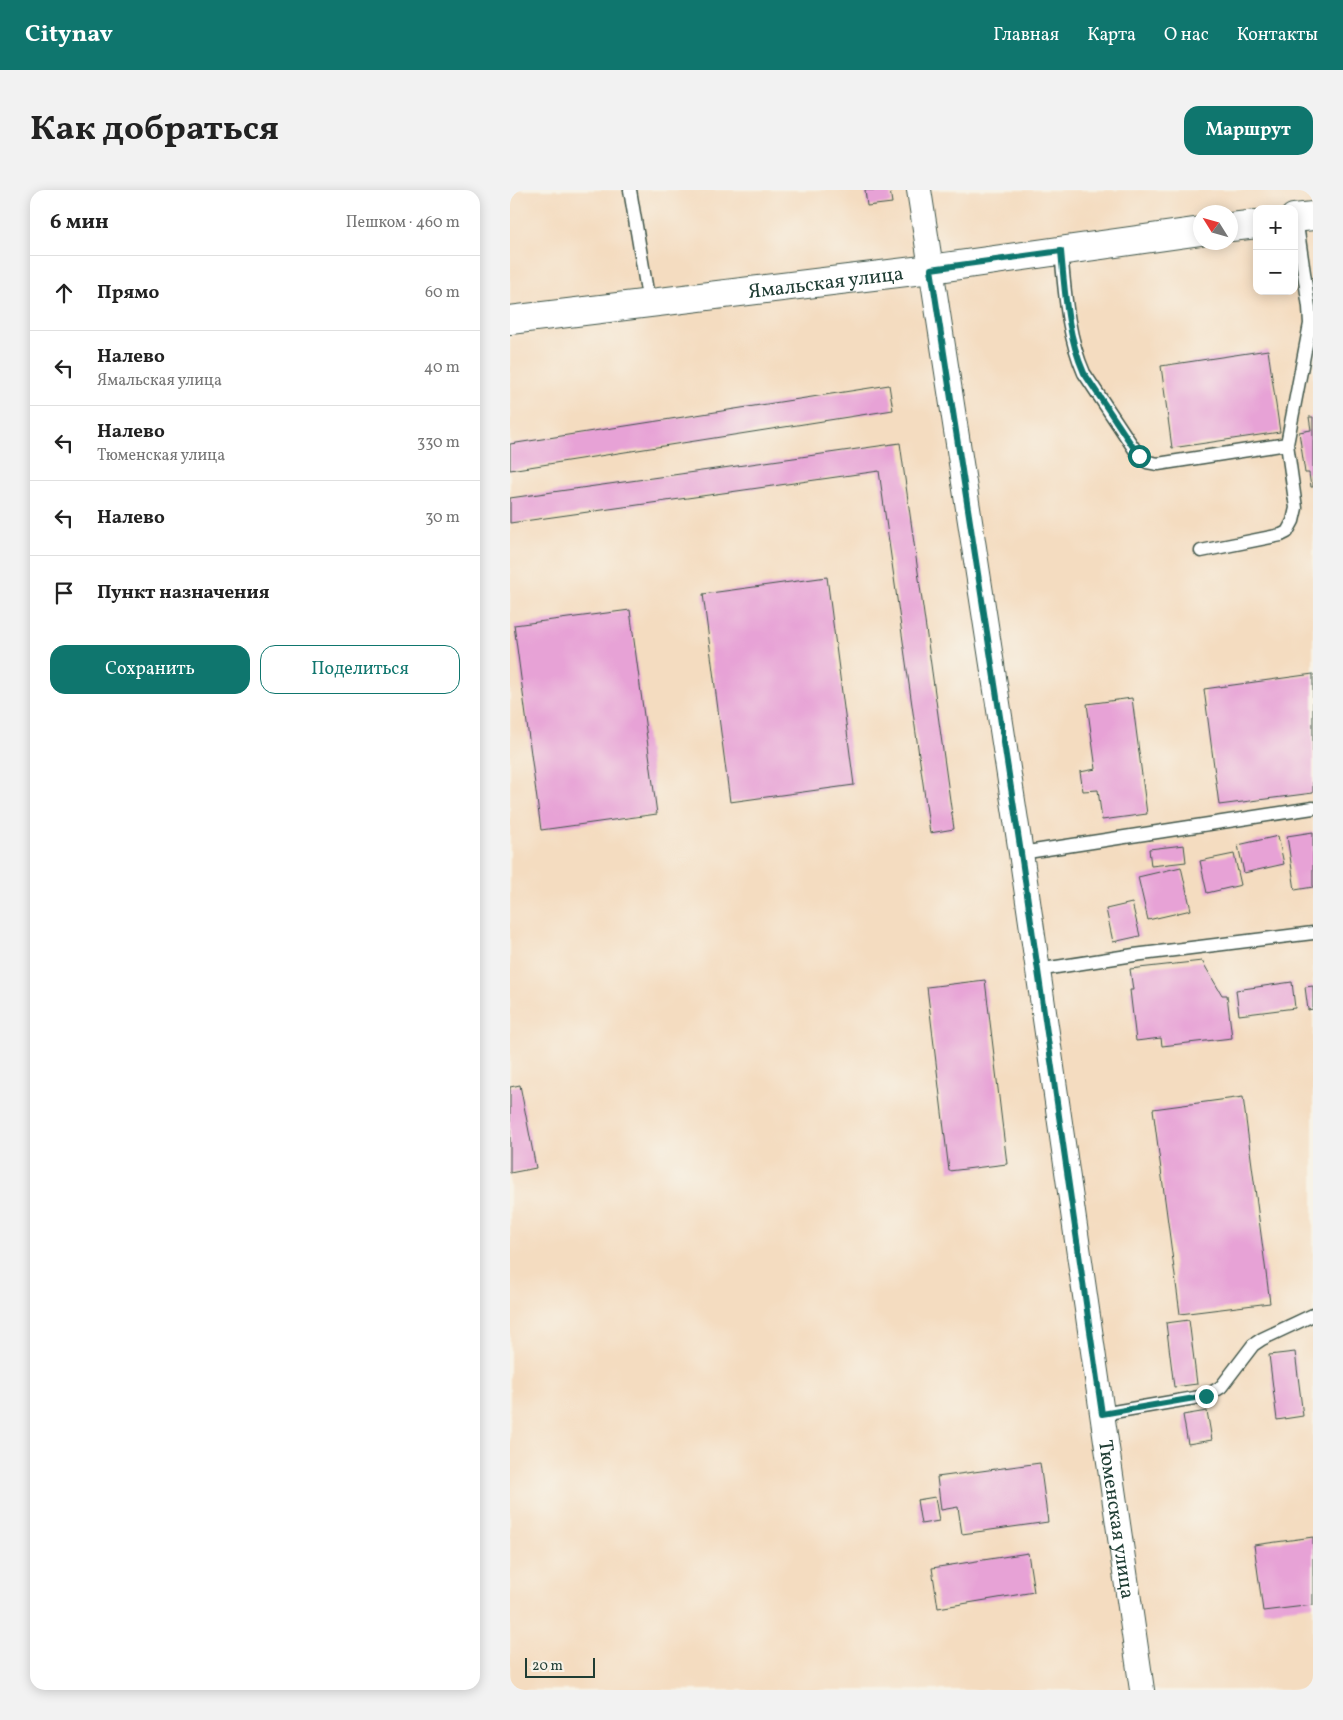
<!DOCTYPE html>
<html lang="ru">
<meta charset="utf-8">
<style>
:root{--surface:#fff;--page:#f2f2f2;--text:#222;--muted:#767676;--line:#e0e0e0;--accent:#0f766e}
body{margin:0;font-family:Vollkorn,serif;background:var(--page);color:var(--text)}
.controls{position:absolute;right:15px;top:15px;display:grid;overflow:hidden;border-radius:10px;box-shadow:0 2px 12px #0003}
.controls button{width:45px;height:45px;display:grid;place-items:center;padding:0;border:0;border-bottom:1px solid var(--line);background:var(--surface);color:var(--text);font:25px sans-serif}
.compass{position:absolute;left:683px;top:15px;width:45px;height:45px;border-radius:50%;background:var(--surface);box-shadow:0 2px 12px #0003;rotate:307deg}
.scale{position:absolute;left:15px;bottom:12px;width:70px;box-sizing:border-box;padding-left:5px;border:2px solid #1f3d34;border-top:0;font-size:14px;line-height:18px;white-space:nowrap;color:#1f3d34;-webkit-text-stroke:4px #f7f3e8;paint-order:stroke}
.stop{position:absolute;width:15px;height:15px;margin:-11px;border:4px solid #0f766e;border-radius:50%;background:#fff}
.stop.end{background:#0f766e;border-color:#fff;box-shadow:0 1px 5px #0008}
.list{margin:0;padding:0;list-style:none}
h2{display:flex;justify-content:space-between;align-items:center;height:65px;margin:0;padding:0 20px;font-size:21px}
h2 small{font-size:16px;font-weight:400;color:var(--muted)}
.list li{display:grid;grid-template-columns:32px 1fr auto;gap:15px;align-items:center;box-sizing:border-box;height:75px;padding:0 20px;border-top:1px solid var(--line)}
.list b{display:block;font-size:19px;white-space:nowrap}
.list p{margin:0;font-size:16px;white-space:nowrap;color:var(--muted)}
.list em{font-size:16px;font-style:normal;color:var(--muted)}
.actions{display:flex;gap:10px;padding:15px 20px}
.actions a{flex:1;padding:11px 0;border:1px solid var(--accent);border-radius:15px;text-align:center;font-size:18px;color:var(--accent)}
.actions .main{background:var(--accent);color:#fff}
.icon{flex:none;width:28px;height:28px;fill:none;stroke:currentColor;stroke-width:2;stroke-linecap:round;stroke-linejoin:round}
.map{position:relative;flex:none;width:803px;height:1500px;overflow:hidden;border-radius:15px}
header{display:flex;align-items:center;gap:30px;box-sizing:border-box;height:70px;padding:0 25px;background:var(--accent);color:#fff}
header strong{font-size:24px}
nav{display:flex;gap:28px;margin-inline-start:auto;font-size:18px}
.intro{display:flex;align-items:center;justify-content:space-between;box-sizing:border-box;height:120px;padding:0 30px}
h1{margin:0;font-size:35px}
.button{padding:12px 22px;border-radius:15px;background:var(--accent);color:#fff;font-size:18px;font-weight:700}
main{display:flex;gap:30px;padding:0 30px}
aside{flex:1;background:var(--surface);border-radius:15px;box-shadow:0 2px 12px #0003}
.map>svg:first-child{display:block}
</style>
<header>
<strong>Citynav</strong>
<nav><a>Главная</a><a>Карта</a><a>О нас</a><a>Контакты</a></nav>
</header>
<div class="intro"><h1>Как добраться</h1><a class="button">Маршрут</a></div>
<main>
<aside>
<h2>6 мин<small>Пешком · 460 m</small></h2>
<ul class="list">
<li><svg class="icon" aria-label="ahead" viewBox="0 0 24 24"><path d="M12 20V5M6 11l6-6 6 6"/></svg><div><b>Прямо</b></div><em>60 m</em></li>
<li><svg class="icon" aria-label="left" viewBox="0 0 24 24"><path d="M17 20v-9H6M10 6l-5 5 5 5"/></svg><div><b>Налево</b><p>Ямальская улица</p></div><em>40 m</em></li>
<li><svg class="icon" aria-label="left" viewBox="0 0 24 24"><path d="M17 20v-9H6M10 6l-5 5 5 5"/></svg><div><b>Налево</b><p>Тюменская улица</p></div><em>330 m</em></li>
<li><svg class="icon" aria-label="left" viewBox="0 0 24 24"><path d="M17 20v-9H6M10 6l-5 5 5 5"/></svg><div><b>Налево</b></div><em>30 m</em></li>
<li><svg class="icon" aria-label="arrive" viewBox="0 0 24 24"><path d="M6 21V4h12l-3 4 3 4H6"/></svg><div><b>Пункт назначения</b></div></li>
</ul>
<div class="actions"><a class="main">Сохранить</a><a>Поделиться</a></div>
</aside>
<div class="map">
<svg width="803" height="1500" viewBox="0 0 803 1500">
<rect width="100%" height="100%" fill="#f7f3e8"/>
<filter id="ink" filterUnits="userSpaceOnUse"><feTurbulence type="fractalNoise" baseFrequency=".02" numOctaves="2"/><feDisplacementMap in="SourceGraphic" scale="10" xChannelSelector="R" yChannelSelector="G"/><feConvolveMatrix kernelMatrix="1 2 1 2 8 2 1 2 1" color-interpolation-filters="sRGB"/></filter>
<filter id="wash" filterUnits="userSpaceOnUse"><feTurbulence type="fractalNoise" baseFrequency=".0096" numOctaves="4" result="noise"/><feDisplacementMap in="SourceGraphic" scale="20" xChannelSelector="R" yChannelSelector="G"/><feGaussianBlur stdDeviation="1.12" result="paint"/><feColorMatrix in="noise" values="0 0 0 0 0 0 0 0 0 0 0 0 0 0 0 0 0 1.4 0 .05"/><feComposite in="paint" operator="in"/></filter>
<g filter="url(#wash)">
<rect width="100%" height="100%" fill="#f4dcc0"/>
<g id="blocks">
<path fill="#e7a2d6" d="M355,0H380L382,13L357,16Z
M758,160L770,242L662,258L651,176Z
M379,195L383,220L0,280V254Z
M799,227H803V297H801L799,283H795L789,242L801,240Z
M390,253L444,639L420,643L369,281L0,333V308Z
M317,387L344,595L220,612L193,404Z
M120,420L147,624L31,640L4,435Z
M803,484V603L709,615L694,499Z
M622,508L637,624L592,630L588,600L573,601L570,582L586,579L577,514Z
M803,642V697L785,700L777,646Z
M768,646L774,674L734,683L728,655Z
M674,655L676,672L641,676L639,659Z
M724,664L731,695L697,703L690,671Z
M671,677L681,720L638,730L628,687Z
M622,713L630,746L603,752L596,719Z
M692,771L712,805H717L722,848L652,856L651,848L626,851L620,800H623L620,779Z
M475,790L497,974L439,981L417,797Z
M782,792L785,818L729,825L726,800Z
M803,796V819L798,820L795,797Z
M10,895L26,978L0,983V897Z
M733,907L760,1113L670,1124L643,919Z
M679,1130L687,1194L664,1197L656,1133Z
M785,1162L793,1226L767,1230L759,1165Z
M697,1221L702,1250L678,1254L673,1225Z
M530,1273L538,1332L452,1344L448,1317L431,1320L427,1287Z
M425,1307L429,1331L411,1334L407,1310Z
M803,1347V1415L753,1421L744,1355Z
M518,1363L524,1402L428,1418L422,1378Z"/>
</g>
</g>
<g filter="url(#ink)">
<use href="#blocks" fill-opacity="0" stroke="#3f5549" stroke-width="1"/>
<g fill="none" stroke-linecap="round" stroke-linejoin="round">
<defs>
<path id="lane" d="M120,0L139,113
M551,61C555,103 557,144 574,183L629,266L637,272L648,274L777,254
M691,361L771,345L777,342L783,331L786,318L777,254L800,134L799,117L786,28
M511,663L803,618
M527,780L624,765L803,743
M592,1224L696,1206L711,1197L743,1155L752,1149L803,1125"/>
<g id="street">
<path id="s1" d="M409,0L511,663L632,1500"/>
</g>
<g id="secondary">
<path d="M784,28L803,26"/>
<path d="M721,37L747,34"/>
<path id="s2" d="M0,130L421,79L691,41"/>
</g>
</defs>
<use href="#lane" stroke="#3f5549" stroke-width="15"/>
<use href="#street" stroke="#3f5549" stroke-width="26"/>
<use href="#secondary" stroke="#3f5549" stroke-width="30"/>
<use href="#lane" stroke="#fff" stroke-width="12"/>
<use href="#street" stroke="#fff" stroke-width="24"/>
<use href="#secondary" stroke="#fff" stroke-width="28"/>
</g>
</g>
<g fill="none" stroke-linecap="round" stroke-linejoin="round" filter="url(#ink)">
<path stroke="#0f766e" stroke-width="6" d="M629,266L574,183C557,144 555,103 551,61L421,79L511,663L592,1224L696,1206"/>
</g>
<g text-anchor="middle" stroke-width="4" stroke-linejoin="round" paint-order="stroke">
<g font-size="20" fill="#1f3d34" stroke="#f7f3e8">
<text dy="7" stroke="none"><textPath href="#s2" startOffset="318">Ямальская улица</textPath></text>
<text dy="7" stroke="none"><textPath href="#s1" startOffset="1344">Тюменская улица</textPath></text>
</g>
</g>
</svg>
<div class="controls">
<button>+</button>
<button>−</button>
</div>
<svg class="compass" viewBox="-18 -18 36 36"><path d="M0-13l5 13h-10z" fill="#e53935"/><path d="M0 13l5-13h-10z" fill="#767676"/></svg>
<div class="scale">20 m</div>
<div class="stop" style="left:629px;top:266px"></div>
<div class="stop end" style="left:696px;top:1206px"></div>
</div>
</main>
